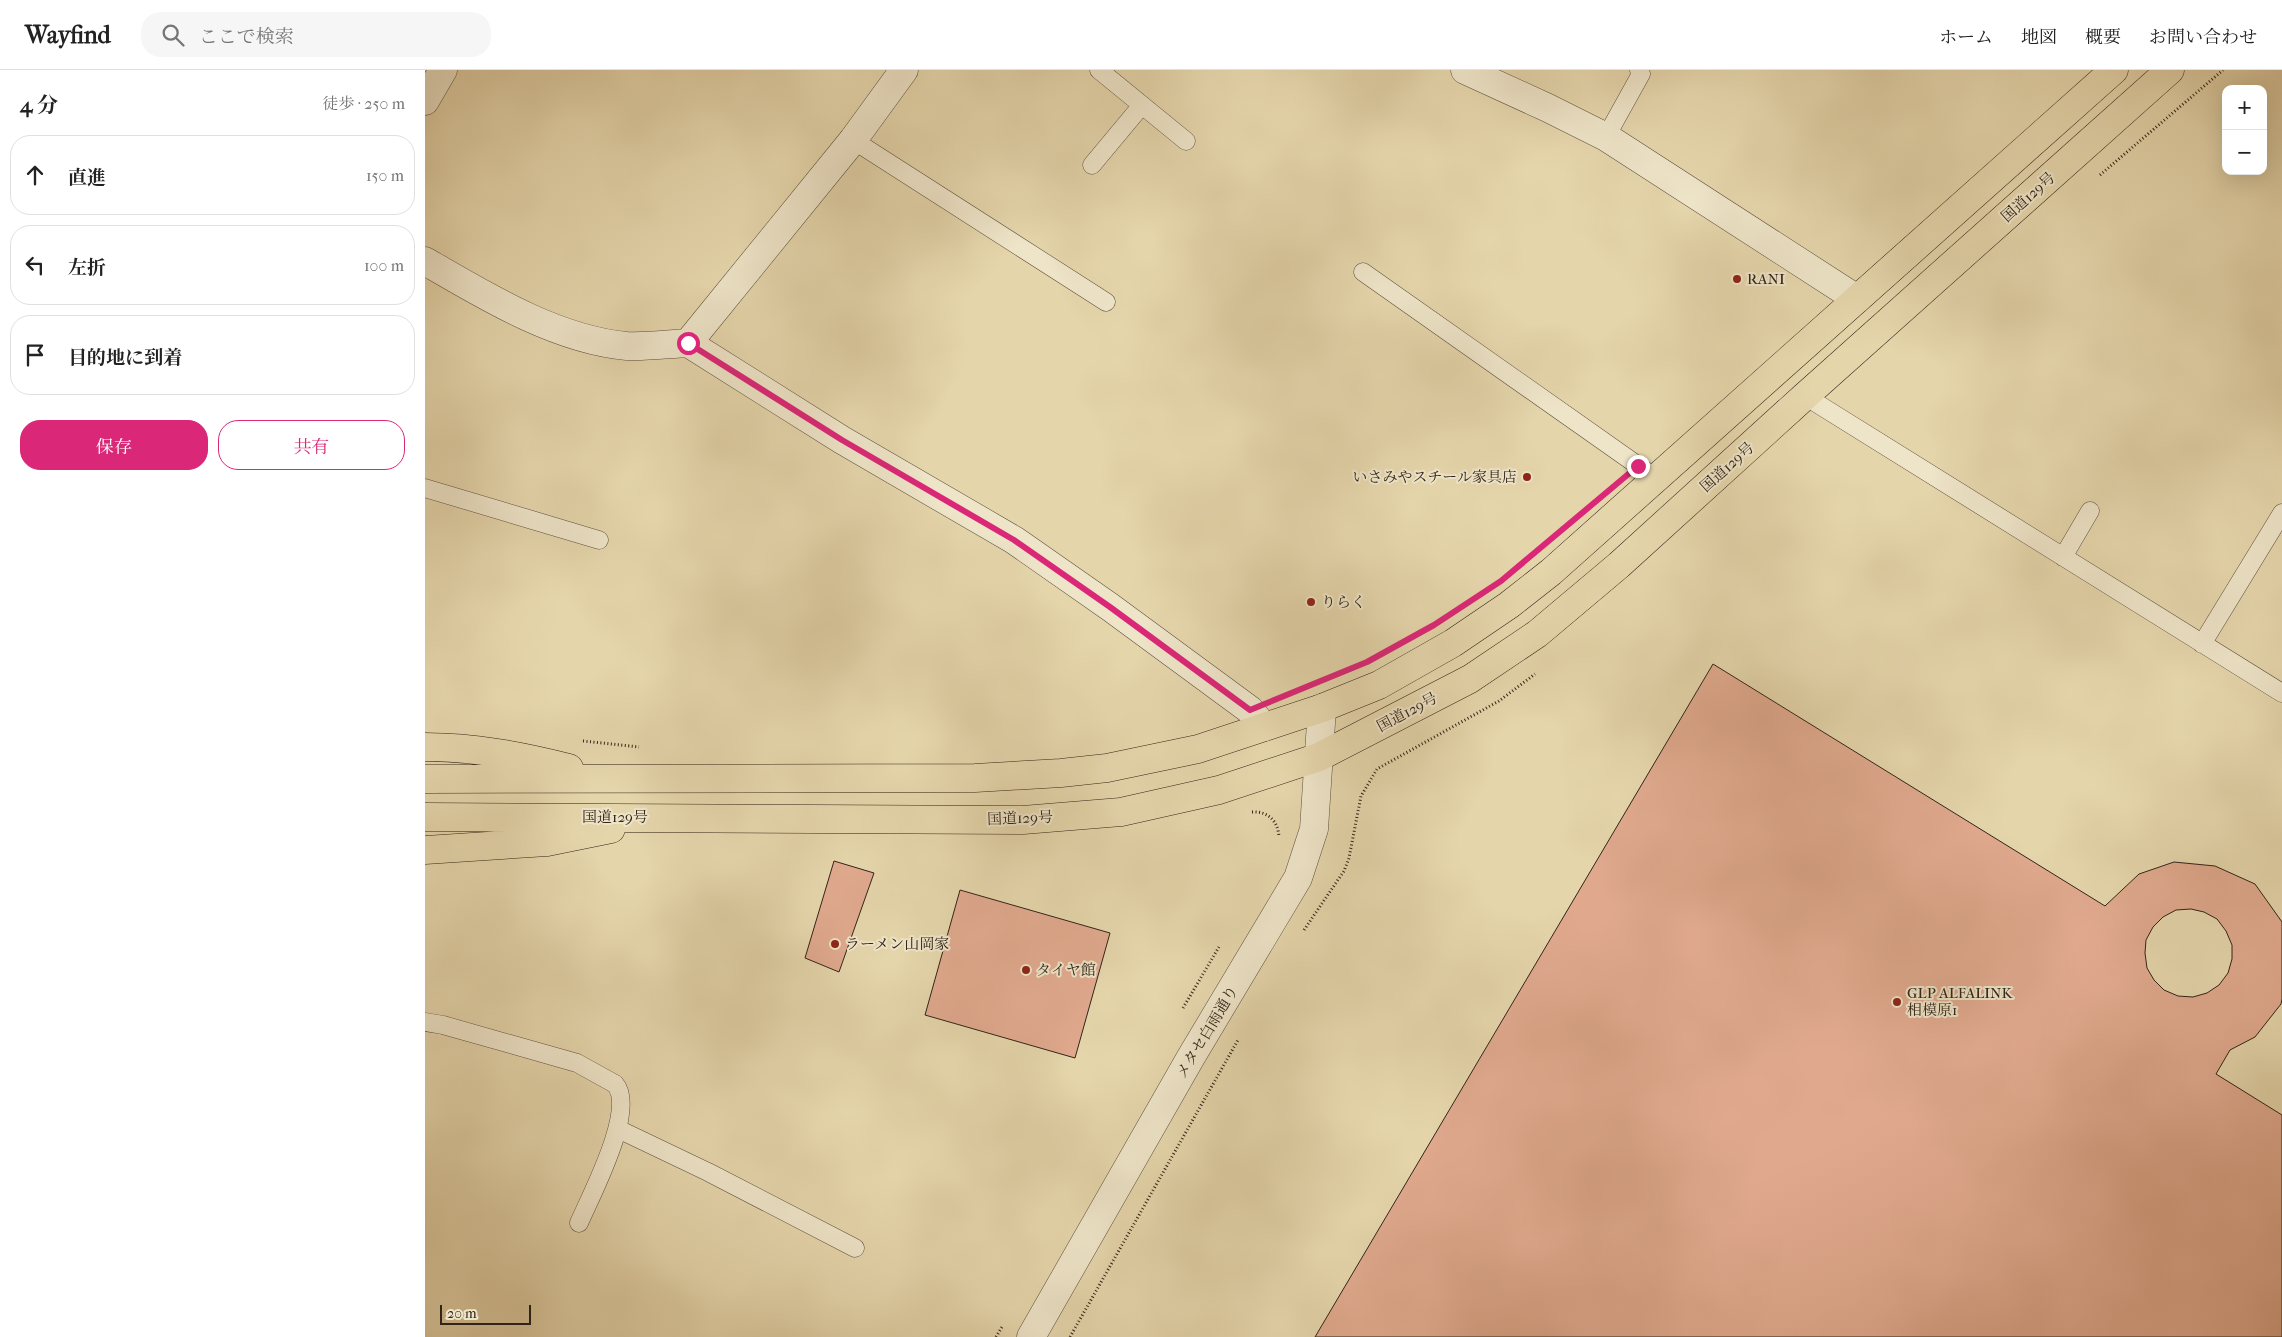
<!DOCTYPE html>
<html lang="ja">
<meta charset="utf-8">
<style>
:root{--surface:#fff;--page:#f6f6f6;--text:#222;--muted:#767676;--line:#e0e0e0;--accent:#db2777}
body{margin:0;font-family:"IM FELL French Canon","Noto Serif JP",serif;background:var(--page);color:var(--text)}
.controls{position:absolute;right:15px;top:15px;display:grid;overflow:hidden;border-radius:10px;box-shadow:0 5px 20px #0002}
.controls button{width:45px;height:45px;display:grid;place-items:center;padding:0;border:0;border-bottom:1px solid var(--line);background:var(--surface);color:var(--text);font:25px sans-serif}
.scale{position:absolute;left:15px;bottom:12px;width:91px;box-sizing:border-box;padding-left:5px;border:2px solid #312418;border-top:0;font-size:14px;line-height:18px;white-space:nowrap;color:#312418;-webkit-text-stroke:4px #eee4c8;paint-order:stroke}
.stop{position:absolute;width:15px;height:15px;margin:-11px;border:4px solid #db2777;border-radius:50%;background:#fff}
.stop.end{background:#db2777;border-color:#fff;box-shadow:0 1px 5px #0008}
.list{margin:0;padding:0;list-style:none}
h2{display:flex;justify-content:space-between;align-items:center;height:65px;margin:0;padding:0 20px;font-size:21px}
h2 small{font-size:16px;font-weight:400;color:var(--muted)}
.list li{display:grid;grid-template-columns:32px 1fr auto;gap:15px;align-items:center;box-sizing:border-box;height:80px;margin:0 10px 10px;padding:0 10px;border:1px solid var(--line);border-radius:20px}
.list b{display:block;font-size:19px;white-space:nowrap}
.list em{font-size:16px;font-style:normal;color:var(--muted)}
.actions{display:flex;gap:10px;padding:15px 20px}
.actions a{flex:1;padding:11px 0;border:1px solid var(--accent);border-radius:20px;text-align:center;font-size:18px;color:var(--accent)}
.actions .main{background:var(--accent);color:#fff}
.icon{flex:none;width:28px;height:28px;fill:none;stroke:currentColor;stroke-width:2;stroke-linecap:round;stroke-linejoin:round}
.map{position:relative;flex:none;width:1857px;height:1267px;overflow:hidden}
header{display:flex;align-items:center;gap:30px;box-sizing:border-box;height:70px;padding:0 25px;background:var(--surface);border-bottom:1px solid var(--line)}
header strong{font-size:24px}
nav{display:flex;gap:28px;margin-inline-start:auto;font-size:18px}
.search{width:350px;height:45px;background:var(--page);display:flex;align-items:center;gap:12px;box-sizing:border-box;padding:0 18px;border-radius:20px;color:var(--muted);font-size:19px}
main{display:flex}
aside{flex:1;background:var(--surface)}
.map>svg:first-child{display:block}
</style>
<header>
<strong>Wayfind</strong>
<div class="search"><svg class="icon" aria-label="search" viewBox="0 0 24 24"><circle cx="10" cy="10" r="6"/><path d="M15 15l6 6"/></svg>ここで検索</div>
<nav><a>ホーム</a><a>地図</a><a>概要</a><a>お問い合わせ</a></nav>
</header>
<main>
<aside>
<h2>4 分<small>徒歩 · 250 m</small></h2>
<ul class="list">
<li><svg class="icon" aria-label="ahead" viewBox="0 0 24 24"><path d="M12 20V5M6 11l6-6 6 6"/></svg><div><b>直進</b></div><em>150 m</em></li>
<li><svg class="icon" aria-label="left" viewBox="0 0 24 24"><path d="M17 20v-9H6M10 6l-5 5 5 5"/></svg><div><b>左折</b></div><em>100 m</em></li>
<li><svg class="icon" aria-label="arrive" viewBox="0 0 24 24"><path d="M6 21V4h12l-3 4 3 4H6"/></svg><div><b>目的地に到着</b></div></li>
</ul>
<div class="actions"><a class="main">保存</a><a>共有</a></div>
</aside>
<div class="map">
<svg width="1857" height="1267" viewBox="0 0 1857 1267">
<rect width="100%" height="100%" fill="#e5d5ab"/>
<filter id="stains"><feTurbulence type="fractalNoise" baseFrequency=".004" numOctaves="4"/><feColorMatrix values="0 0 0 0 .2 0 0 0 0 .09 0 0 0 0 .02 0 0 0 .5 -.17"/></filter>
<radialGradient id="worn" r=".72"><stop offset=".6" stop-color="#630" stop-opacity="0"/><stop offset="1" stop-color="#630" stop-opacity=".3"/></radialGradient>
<path fill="#e0a98e" stroke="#312418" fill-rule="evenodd" d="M1288,594L1680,836L1714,804L1749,792L1790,796L1830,814L1857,852V929L1856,934L1830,967L1805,980L1791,1004L1857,1045V1267H890ZM1766,839L1779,842L1792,849L1801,861L1807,875V889L1803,903L1794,915L1782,923L1768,927L1753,926L1739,920L1729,910L1722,898L1720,883L1721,870L1728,857L1738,847L1751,840Z
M409,791L449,803L414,902L380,888Z
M535,820L685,863L650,988L500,945Z"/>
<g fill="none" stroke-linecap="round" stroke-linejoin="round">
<defs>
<path id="service" d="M674,0L761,71
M1181,67L1216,4L1214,0
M428,70L681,232
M667,95L717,35
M938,202L1232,409
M1380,326L1857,623
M0,418L174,470
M1638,487L1665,441
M1777,574L1857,443
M0,952L18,955L152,993L190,1014C212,1039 166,1125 154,1153
M193,1059L283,1102L430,1178"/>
<path id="minor" d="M479,0L428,70L263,273L417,370L589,470L685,537L825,640L839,657
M1040,0L1123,38L1181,67L1432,229
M0,31L18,0
M0,191C60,226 132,270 202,276C222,277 243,274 263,273"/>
<path id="tertiary" d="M606,1267L766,987L873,808L889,759L897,638"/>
<path id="trunk" d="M0,677C50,677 96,686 144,698
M0,709L550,708L636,703L682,698L773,679L897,638L954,615L1028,573L1084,535L1126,502L1689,0
M0,747L598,750L696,742L794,720L894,687L1045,609L1112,564L1194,495L1380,326L1745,0
M0,780L122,772L186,759"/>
</defs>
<use href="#service" stroke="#5e503d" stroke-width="19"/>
<use href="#minor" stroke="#5e503d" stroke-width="29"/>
<use href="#tertiary" stroke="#5e503d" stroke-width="29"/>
<use href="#trunk" stroke="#312418" stroke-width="29"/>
<path stroke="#312418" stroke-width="3" stroke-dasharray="1 2.5" stroke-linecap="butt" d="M1675,105L1798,0
M158,671L214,677
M827,742C843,741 853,751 854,767
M879,860L919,801L924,788L936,726L952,699L1074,631L1110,604
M758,938L794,877
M571,1267L577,1257
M645,1267L813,970"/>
<use href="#service" stroke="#eee4c8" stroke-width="18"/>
<use href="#minor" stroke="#eee4c8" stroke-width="28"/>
<use href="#tertiary" stroke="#eee4c8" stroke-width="28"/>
<use href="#trunk" stroke="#e5d5ab" stroke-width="28"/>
</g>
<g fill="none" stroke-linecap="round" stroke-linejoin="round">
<path stroke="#db2777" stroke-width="6" d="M263,273L417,370L589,470L685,537L825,640L942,592L1009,555L1076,511L1213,396"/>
</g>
<g fill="#8f2418" stroke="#eee4c8" stroke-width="2">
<circle cx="1312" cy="209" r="5"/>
<circle cx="1102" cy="407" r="5"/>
<circle cx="886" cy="532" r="5"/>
<circle cx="410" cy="874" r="5"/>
<circle cx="601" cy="900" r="5"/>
<circle cx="1472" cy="932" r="5"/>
</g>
<g text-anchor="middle" stroke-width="4" stroke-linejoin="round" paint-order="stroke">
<g font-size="15" fill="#312418" stroke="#eee4c8">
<text transform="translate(1603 127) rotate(-42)" y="5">国道129号</text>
<text transform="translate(1302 397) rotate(-42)" y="5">国道129号</text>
<text transform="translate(982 642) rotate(-28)" y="5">国道129号</text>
<text x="190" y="752">国道129号</text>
<text transform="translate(595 748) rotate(-2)" y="5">国道129号</text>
<text transform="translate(782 962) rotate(-59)" y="5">メタセ白雨通り</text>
</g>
<g font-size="15" fill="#312418" stroke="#eee4c8" text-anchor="start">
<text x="1322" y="214">RANI</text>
<text x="1092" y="412" text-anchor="end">いさみやスチール家具店</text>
<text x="896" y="537">りらく</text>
<text x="420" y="879">ラーメン山岡家</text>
<text x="611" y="905">タイヤ館</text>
<text x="1482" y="928">GLP ALFALINK<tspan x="1482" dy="17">相模原1</tspan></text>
</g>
</g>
<rect width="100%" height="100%" filter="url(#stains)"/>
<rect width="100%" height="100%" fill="url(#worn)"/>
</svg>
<div class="controls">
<button>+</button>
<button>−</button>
</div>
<div class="scale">20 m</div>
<div class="stop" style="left:263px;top:273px"></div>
<div class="stop end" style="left:1213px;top:396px"></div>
</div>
</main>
